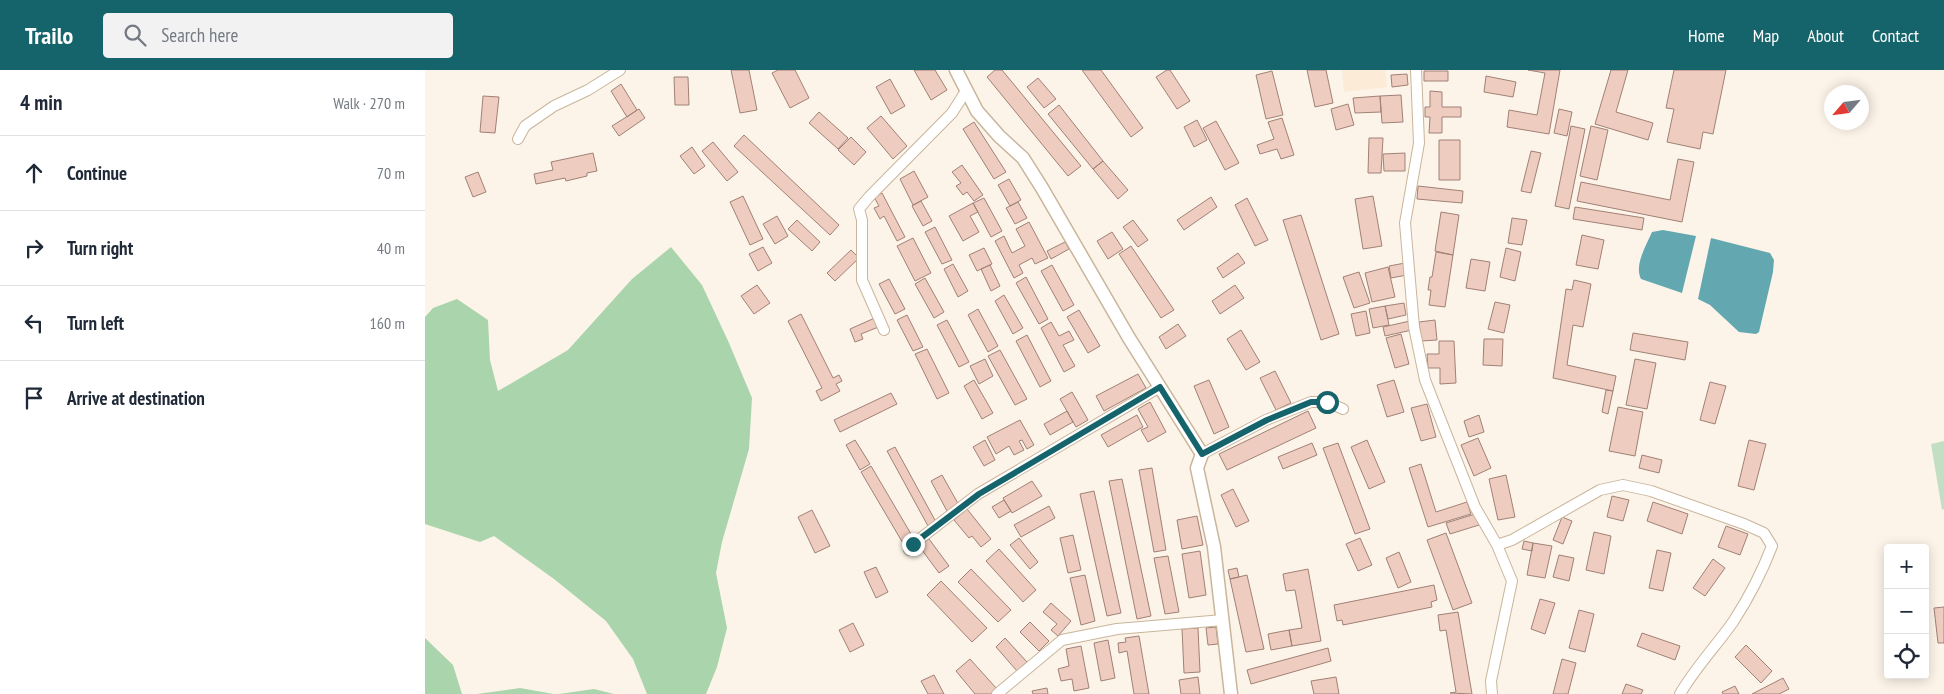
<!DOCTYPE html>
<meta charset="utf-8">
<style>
:root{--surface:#fff;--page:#f2f2f3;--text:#1f2937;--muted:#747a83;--line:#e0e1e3;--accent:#16646b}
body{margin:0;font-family:"PT Sans Narrow",sans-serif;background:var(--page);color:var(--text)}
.controls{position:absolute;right:15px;bottom:15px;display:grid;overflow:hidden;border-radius:5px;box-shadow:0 2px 12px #0003}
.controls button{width:45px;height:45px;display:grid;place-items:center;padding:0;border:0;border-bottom:1px solid var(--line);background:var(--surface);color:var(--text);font:25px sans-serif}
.compass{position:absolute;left:1399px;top:15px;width:45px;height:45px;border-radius:50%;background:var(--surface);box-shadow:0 2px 12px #0003;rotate:242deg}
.stop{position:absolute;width:15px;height:15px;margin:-11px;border:4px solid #16646b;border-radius:50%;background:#fff}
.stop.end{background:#16646b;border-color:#fff;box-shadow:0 1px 5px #0008}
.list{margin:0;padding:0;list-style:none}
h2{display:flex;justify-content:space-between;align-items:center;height:65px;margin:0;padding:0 20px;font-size:21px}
h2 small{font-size:16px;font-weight:400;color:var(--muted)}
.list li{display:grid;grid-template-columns:32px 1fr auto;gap:15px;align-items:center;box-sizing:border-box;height:75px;padding:0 20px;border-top:1px solid var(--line)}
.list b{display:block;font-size:19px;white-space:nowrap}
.list em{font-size:16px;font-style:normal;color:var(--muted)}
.icon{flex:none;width:28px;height:28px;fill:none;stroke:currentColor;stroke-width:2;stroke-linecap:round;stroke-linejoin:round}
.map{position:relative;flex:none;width:1519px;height:624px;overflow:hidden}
header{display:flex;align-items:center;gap:30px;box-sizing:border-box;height:70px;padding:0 25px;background:var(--accent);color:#fff}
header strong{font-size:24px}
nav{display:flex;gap:28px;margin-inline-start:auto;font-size:18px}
.search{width:350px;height:45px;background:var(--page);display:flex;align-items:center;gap:12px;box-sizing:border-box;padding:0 18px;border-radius:5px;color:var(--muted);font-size:19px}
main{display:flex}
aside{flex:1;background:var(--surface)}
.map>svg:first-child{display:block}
</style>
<header>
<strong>Trailo</strong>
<div class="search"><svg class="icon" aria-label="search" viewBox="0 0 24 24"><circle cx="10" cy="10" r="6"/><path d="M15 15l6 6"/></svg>Search here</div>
<nav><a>Home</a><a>Map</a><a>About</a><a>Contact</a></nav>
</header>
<main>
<aside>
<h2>4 min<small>Walk · 270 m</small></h2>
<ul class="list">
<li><svg class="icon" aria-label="ahead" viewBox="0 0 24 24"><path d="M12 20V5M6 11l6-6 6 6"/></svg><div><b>Continue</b></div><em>70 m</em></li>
<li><svg class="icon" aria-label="right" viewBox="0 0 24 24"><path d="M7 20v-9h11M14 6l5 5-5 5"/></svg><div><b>Turn right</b></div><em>40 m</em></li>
<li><svg class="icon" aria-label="left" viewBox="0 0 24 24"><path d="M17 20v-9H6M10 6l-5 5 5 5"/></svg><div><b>Turn left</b></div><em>160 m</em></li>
<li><svg class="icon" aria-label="arrive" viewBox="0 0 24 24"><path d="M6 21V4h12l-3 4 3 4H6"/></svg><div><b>Arrive at destination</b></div></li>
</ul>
</aside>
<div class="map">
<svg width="1519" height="624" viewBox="0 0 1519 624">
<rect width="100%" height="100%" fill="#fdf4e9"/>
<path fill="#fbebd7" d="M917,0H960L962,17L919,22Z"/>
<path fill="#c2dec3" d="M1519,371V439L1517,440L1506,374Z"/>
<path fill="#aad4ac" d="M246,177L277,215L304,273L327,328L324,379L297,472L291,503L302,558L292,597L281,624H222L208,589L181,551L129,509L69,466L55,472L0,454V247L8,238L32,229L63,250L65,290L73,321L143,280L207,209Z
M0,568L28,595L37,624H0Z
M95,618L129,624H52Z
M169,619L189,624H134Z"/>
<path fill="#63a8b0" d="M1238,160L1271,166L1257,223L1216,209C1209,195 1221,176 1227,162Z
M1286,168L1345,183L1349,190L1348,202L1334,262L1331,264L1314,262L1285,235L1273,229Z"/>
<path fill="#eeccbf" stroke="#a18176" d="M306,0H324L332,40L315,43Z
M353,0H370L384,28L365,38L347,3Z
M489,0H510L522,20L506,30Z
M570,0H577L656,96L643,106L562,7Z
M657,0H676L718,58L706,67Z
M742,0H745L765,31L752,39L731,7Z
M882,0H901L908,33L890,37Z
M1103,0H1135L1124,64L1082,57L1084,40L1112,45L1120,3Z
M1186,0H1203L1191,42L1228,53L1223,70L1170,54Z
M1249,0H1301L1288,64L1278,62L1275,79L1242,72L1249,39L1241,38Z
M847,1L858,45L841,49L831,5Z
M999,1H1023V11H999Z
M982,4L983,15L967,17L966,5Z
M1061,6L1091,12L1088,27L1059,22Z
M249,7H263L264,35H250Z
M613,8L631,29L619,38L602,17Z
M465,9L480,36L466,44L451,17Z
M196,14L212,40L202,47L186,21Z
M1005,21L1017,22V37H1036V47H1017V63H1004L1005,47H1000V37H1005Z
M976,25L978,52L957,53L955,26Z
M58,26L74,27L70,63L55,62Z
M955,26L956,42L930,43L928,28Z
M923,34L929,55L911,60L906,39Z
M634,35L678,91L668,99L623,44Z
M214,39L220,48L194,66L187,56Z
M1134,39L1147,42L1142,66L1129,63Z
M394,42L423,68L413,79L384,53Z
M456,46L482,76L468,89L442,58Z
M857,48L869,85L856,89L852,79L835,84L832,75L849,69L843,52Z
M772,50L782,70L769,77L759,57Z
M791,51L814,93L800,100L778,58Z
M549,52L581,102L569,109L538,59Z
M1146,56L1160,59L1144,139L1130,136Z
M1166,56L1183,60L1172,110L1155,106Z
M319,65L414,155L405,165L309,76Z
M426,67L441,82L429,95L413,80Z
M944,68H958L956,103H943Z
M1014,70H1035V110H1014Z
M288,72L313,102L302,111L277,81Z
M267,77L280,96L269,104L255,86Z
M1106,81L1116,83L1106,123L1096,121Z
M168,83L172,101L162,103V106L141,111L140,108L111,114L109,104L128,100L126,92Z
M980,83V101H959L958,84Z
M1253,89L1269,92L1257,152L1152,131L1156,112L1245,130Z
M678,91L703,120L693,129L668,99Z
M537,95L558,125L549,131L542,122L538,125L531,116L536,113L527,102Z
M489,101L503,127L488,135L475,109Z
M53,102L61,122L48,127L40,107Z
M584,109L596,130L585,136L573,115Z
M993,116L1038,121L1037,133L992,129Z
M457,123L480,167L472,171L459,146L455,149L449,138L454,136L449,127Z
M318,126L338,169L325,175L305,132Z
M948,126L957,176L938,179L930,129Z
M786,127L792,137L759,160L752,150Z
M559,128L577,161L566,167L548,133Z
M822,128L843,170L830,176L810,135Z
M496,131L507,151L498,156L487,136Z
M593,132L602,148L590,154L581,138Z
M548,133L553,142L545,146L554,162L538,171L524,146Z
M1150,137L1219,148L1217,160L1148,149Z
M1016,142L1034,145L1028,185L1010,181Z
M876,145L914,264L896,270L858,150Z
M352,146L363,166L350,174L338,154Z
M1087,148L1102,150L1097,175L1083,173Z
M372,150L395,172L387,181L363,159Z
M708,150L723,170L713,177L698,157Z
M604,152L623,188L610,194L607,188L594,195L598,203L589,208L570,171L579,166L587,183L600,176L591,159Z
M510,157L527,190L517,194L500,162Z
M687,162L698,179L683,189L672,171Z
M1157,165L1179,170L1173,199L1151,195Z
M488,168L506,203L490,211L472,176Z
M640,172L644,179L626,189L622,181Z
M706,176L749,240L736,248L694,184Z
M338,177L347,193L333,201L324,184Z
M559,178L567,194L552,201L544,185Z
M1081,178L1096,182L1090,211L1075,207Z
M426,180L434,188L410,211L402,203Z
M1011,182L1028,185L1020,237L1004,235L1006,220H1003L1005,207H1007Z
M813,183L820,193L798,208L792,198Z
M1046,189L1065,192L1060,221L1041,218Z
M980,193L982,205L966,208L964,196Z
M528,194L543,221L533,227L519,199Z
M565,195L575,216L566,221L556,199Z
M627,195L649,235L638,241L616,201Z
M963,197L970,227L947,232L940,203Z
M934,202L945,233L929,238L918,207Z
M601,207L623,249L614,254L591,213Z
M500,208L519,242L509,248L490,214Z
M464,209L480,239L470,244L454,214Z
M1149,210L1166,214L1158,257L1148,255L1142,295L1191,306L1188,321L1128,308L1141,219L1147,220Z
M332,215L345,233L329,244L316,226Z
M810,215L819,228L795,244L787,231Z
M579,225L598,258L588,264L570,231Z
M1070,232L1085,235L1079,263L1063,259Z
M979,233L981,245L963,249L960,236Z
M960,236L964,255L948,258L944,239Z
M553,239L573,276L563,282L543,245Z
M654,240L675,276L663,283L642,247Z
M941,241L945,263L931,266L926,244Z
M376,244L408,308L414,305L417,311L411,314L415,321L396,331L391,321L397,318L363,251Z
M482,245L498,277L488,281L472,250Z
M452,247L456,256L436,264L438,269L430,272L425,259Z
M522,250L544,292L534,297L512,255Z
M1010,250L1012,270L996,271L994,252Z
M985,251L987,260L960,266L958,257Z
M626,252L634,266L644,261L649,270L638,275L650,296L639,302L616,258Z
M753,254L761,266L741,279L734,267Z
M816,260L835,292L821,300L802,269Z
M1208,263L1263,272L1260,290L1205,280Z
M976,264L984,294L970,298L961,268Z
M602,265L626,311L615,317L591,271Z
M1059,269H1078L1077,296L1058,295Z
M1014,271H1029L1031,313L1015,314V298H1003L1002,284H1014Z
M502,279L524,323L512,329L490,284Z
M575,280L602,329L590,335L563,286Z
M560,289L568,306L554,314L545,296Z
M1210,289L1231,293L1222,339L1201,335Z
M850,301L866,333L851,340L835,308Z
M713,304L721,318L679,341L671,326Z
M549,310L568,343L557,349L539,316Z
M784,310L804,357L789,364L769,316Z
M969,310L979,342L962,347L952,315Z
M1285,312L1301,316L1290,354L1275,350Z
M1181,320L1188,321L1183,344L1177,342Z
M647,322L663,350L651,357L635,329Z
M466,323L472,334L415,362L409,350Z
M725,332L741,362L723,372L716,360L723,357L713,339Z
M1002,334L1011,367L996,371L986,338Z
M1193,337L1218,342L1210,386L1184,381Z
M642,341L648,352L625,365L619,354Z
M883,341L891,358L802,400L794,384Z
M712,345L718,357L683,377L676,365Z
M1054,345L1059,362L1044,367L1039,351Z
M595,350L609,375L602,379L597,370L594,371L599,380L589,385L584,376L571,384L562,367Z
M1053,368L1066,398L1049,406L1036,375Z
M430,370L445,394L435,400L421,375Z
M560,370L570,390L559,396L548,377Z
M942,370L960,412L944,419L926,377Z
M1324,370L1341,374L1329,420L1313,416Z
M887,373L892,385L858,399L853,387Z
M913,373L945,459L930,464L898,378Z
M470,377L511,452L503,456L462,381Z
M1217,385L1237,390L1234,403L1214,398Z
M996,394L1011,442L1042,432L1046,444L1003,457L984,398Z
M446,396L489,469L479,475L436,402Z
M727,398L741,480L729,482L714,400Z
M517,405L535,437L523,443L506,411Z
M1081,405L1090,447L1073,450L1064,409Z
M697,409L726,546L712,549L684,411Z
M607,411L617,426L587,443L578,428Z
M808,419L824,451L811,457L796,425Z
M669,421L696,543L682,546L655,424Z
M1187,426L1204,430L1198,451L1182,447Z
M579,430L586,441L574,448L567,437Z
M1228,432L1263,444L1257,464L1222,451Z
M624,436L630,448L596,467L589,455Z
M542,439L566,469L556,477L547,466L544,468L529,450Z
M387,440L405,476L390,483L373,447Z
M1050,444L1054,455L1025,464L1021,453Z
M772,446L778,475L757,479L752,450Z
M1137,447L1147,451L1138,474L1128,470Z
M1301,456L1323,464L1315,485L1293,477Z
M1169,462L1186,466L1179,504L1161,500Z
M1021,463L1047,533L1028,540L1002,470Z
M648,465L656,500L643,503L635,468Z
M594,468L613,492L605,499L585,475Z
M935,468L947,495L933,501L921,474Z
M504,469L524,496L514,503L494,476Z
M1099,471L1108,473L1107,481L1097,479Z
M1108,473L1127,476L1120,508L1102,505Z
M574,479L611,520L598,532L561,491Z
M1232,480L1246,483L1238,521L1224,518Z
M775,481L781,525L764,528L757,484Z
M974,482L986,512L973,518L961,488Z
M1134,485L1149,488L1144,511L1128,507Z
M743,486L754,542L740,544L729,488Z
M1288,489L1300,498L1280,526L1268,518Z
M451,497L463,522L451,528L439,502Z
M812,498L814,507L805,509L803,500Z
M546,499L586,540L573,552L533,512Z
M883,499L896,571L867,576L864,560L877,558L870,520L861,521L858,504Z
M660,505L670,551L656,555L645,508Z
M822,505L839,579L821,582L805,509Z
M516,511L562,558L547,572L502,525Z
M1009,515L1012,530L1006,532L1007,537L918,555L917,550L912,551L909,535Z
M1115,529L1130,533L1120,564L1106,559Z
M626,533L646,551L633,566L626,560L632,554L618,542Z
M1519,537V573H1513L1509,538Z
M1154,540L1169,544L1160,582L1144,578Z
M1033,542L1047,624L1025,623L1031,622L1021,560L1015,561L1013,545Z
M605,552L624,571L614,581L595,562Z
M428,553L439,575L425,582L414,560Z
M791,557L793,574L783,575L781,558Z
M773,558L775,602L759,603L757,559Z
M864,560L867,576L846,580L843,564Z
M1217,563L1255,576L1250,590L1212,576Z
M714,566L724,624H709L702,581L694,583L693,573L701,572L700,568Z
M580,568L602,592L592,601L571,577Z
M683,570L690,608L676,611L669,573Z
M1321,575L1347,601L1336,613L1310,587Z
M656,576L664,618L649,621L647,609L636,611L633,599L644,596L641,579Z
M903,578L906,591L826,614L822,600Z
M545,589L572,619L567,624H550L531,601Z
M1137,589L1151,593L1143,624H1128Z
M509,605L519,624H503L496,611Z
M773,607L775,624H756L754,610Z
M911,607L914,624H889L886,611Z
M1358,608L1364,619L1354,624H1327Z
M1201,614L1218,620L1216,624H1197Z
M1310,616L1314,624H1298L1297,622Z
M622,618L623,624H608L607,621Z"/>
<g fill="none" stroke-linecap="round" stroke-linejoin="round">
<defs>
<path id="minor" d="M991,0L994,73L980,153L989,257L1000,310L1050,437L1072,475L1087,511L1066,611L1067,624
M93,69L100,56L129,36L163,20L195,0
M459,260L437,210V150L434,139L444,127L527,43L541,21
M777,384L841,350L886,332H902L918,339
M1072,475L1087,470L1175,420L1198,415L1226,421L1319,454L1339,463L1347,476C1337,502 1323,529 1308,552C1291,576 1270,598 1255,624
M484,480L488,474L553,424L735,317
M572,624L637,570L692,559L798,550"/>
<path id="tertiary" d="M531,0L552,41L574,66L598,88L617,118L704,268L777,384L772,398L789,477L806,624"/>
</defs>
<use href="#minor" stroke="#c9b59b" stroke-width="12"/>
<use href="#tertiary" stroke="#c9b59b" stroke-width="15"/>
<use href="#minor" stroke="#fff" stroke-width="10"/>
<use href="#tertiary" stroke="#fff" stroke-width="12"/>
</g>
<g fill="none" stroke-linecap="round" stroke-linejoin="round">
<path stroke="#16646b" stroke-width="6" d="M488,474L554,424L735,317L777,384L842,350L886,332H902"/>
</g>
</svg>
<div class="controls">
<button>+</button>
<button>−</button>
<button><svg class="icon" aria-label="locate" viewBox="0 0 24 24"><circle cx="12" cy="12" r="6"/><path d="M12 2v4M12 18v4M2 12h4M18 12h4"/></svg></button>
</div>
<svg class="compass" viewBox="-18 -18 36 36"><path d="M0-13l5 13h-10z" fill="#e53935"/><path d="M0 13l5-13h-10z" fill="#747a83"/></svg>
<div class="stop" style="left:902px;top:332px"></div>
<div class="stop end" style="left:488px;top:474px"></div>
</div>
</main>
